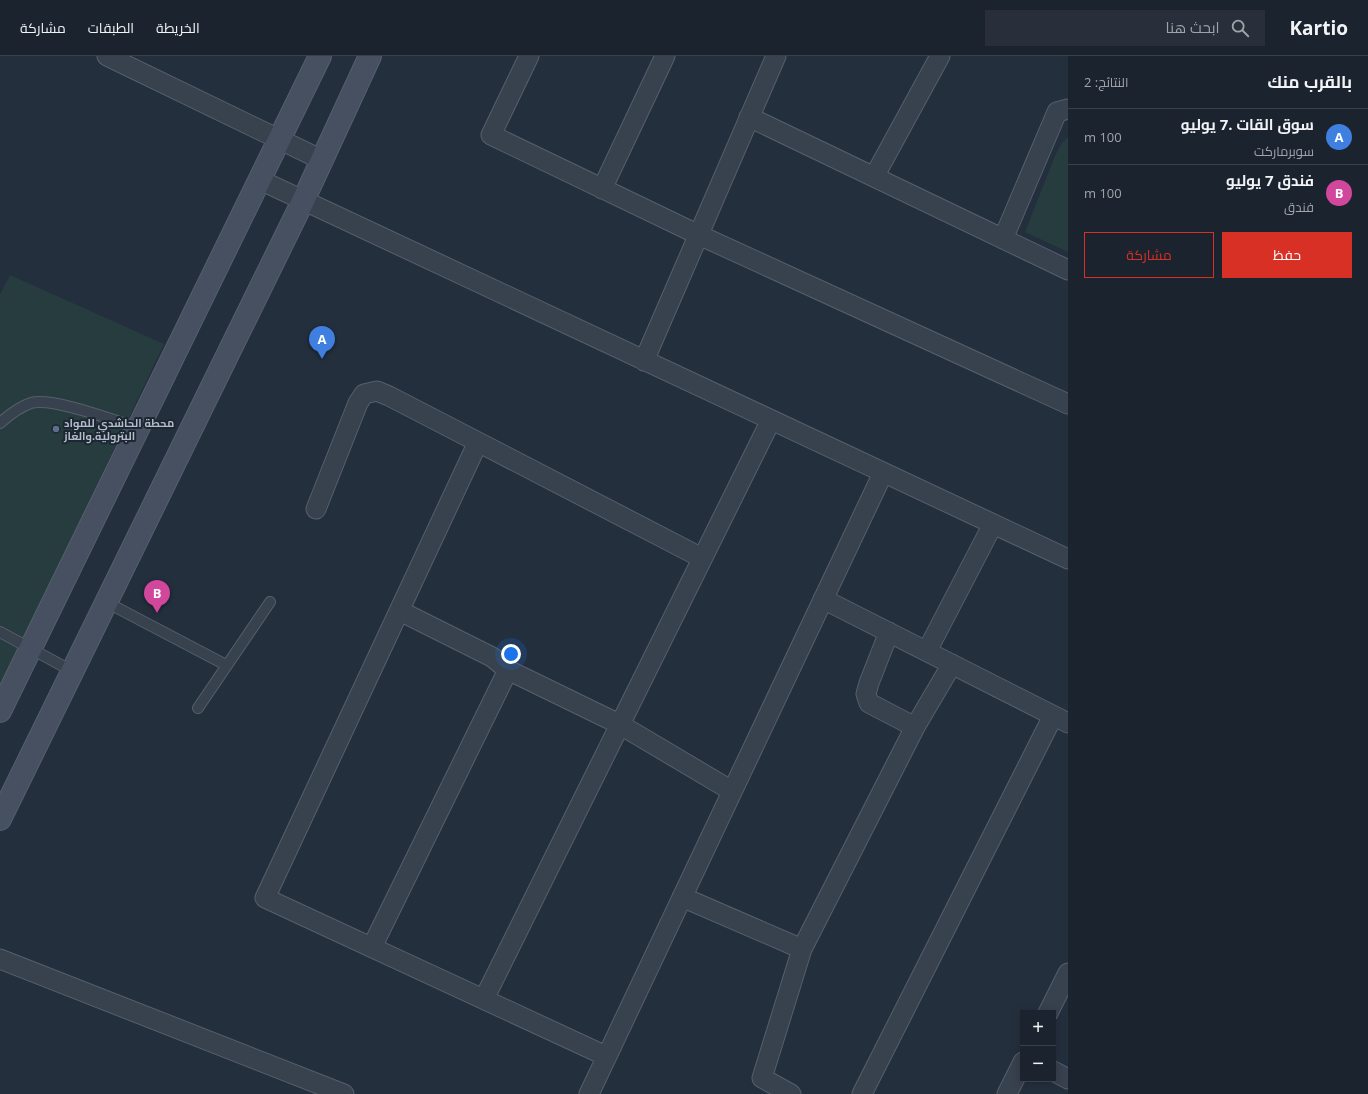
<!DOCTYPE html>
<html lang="ar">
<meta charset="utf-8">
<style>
:root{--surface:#1b232e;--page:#282f3a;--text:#f1f3f6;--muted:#a0a4aa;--line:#39404a;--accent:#d93025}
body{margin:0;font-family:"Open Sans",Cairo,sans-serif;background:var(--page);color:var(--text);direction:rtl}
.controls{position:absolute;right:12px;bottom:12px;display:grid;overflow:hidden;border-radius:0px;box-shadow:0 2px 10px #0003}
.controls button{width:36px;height:36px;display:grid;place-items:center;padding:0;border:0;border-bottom:1px solid var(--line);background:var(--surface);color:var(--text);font:20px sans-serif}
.you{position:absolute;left:511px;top:598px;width:14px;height:14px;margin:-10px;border:3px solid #fff;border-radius:50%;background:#1a73e8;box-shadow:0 0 0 6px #1a73e833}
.badge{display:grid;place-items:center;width:26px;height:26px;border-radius:50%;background:var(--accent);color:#fff;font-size:13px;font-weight:700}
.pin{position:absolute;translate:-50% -33px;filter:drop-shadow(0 1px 2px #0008)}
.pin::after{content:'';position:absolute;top:21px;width:14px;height:12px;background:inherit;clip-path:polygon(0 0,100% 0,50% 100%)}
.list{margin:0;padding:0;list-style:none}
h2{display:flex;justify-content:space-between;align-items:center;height:52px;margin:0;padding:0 16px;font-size:17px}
h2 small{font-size:13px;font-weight:400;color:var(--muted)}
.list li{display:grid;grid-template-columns:26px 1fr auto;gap:12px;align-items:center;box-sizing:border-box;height:56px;padding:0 16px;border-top:1px solid var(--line)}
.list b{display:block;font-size:15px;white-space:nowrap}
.list p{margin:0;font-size:13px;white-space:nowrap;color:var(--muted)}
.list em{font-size:13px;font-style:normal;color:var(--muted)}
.actions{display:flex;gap:8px;padding:12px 16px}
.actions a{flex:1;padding:9px 0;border:1px solid var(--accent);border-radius:0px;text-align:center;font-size:14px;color:var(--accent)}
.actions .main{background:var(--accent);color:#fff}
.icon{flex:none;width:22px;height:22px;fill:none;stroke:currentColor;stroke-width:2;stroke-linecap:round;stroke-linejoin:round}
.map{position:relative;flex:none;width:1068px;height:1038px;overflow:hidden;direction:ltr}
header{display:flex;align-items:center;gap:24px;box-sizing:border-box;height:56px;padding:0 20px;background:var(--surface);border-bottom:1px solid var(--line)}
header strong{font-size:19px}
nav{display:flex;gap:22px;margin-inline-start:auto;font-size:14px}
.search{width:280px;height:36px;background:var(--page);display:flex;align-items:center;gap:10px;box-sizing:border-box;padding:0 14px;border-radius:0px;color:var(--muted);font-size:15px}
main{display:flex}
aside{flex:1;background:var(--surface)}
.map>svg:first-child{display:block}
</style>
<header>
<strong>Kartio</strong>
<div class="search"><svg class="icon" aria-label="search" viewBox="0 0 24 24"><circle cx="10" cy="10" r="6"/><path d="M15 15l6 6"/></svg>ابحث هنا</div>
<nav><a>الخريطة</a><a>الطبقات</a><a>مشاركة</a></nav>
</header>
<main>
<aside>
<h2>بالقرب منك<small>النتائج: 2</small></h2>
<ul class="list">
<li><span class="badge" style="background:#3f7fe0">A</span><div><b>سوق القات .7 يوليو</b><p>سوبرماركت</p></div><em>100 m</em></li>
<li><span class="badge" style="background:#d1479c">B</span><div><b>فندق 7 يوليو</b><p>فندق</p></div><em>100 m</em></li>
</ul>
<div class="actions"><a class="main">حفظ</a><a>مشاركة</a></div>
</aside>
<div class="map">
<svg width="1068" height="1038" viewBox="0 0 1068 1038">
<rect width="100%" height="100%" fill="#242f3e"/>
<path fill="#263c3f" d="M1068,81V196L1025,176L1055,100L1061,88Z
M10,219L164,288L0,633V239Z"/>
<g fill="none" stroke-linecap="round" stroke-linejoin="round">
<defs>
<path id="lane" d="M0,367C9,359 19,351 31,347C53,341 115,365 138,372
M106,546L226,609
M0,576L72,615
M198,652L270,546"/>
<path id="street" d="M107,0L322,104
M529,0L491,79L699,179L1068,348
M749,61L1068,214
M874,121L940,0
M260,124L1068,503
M602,133L665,0
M1003,183L1057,56L1068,53
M644,305L776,0
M316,453L358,347L364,338L377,335L389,340L478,386
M823,543L1068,667
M400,555L492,601L508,614L619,668L732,735
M889,576L869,627L866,638L869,647L915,671
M927,595L993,468
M682,841L802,893
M372,891L508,614
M0,903L344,1038
M484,943L771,364
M1048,957L1068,917
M606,1000L265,842L478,386L702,502
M1053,1015L1068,1023
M589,1038L883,417
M791,1038L762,1022L802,893L915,671L952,608
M862,1038L1053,660
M1007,1038L1023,1006"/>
<path id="secondary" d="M0,655L320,0
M0,763L303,145L370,0"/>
</defs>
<use href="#lane" stroke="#565f6c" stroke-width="12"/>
<use href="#street" stroke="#565f6c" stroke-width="21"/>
<use href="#secondary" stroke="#565f6c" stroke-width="24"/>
<use href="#lane" stroke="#38414e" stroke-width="10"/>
<use href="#street" stroke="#38414e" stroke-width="19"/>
<use href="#secondary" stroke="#465061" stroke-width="22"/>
</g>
<circle fill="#5c6f8a" stroke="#1d2633" stroke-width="1.5" cx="56" cy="373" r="4"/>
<g text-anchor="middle" stroke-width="4" stroke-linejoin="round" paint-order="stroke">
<g font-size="11" font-weight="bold" fill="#b4bcc9" stroke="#1d2633" text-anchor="start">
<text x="64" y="371">محطة الحاشدي للمواد<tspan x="64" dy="13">البترولية.والغاز</tspan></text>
</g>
</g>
</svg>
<div class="controls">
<button>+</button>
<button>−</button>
</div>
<div class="you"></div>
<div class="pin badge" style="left:322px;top:303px;background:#3f7fe0">A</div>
<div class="pin badge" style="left:157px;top:557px;background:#d1479c">B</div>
</div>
</main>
